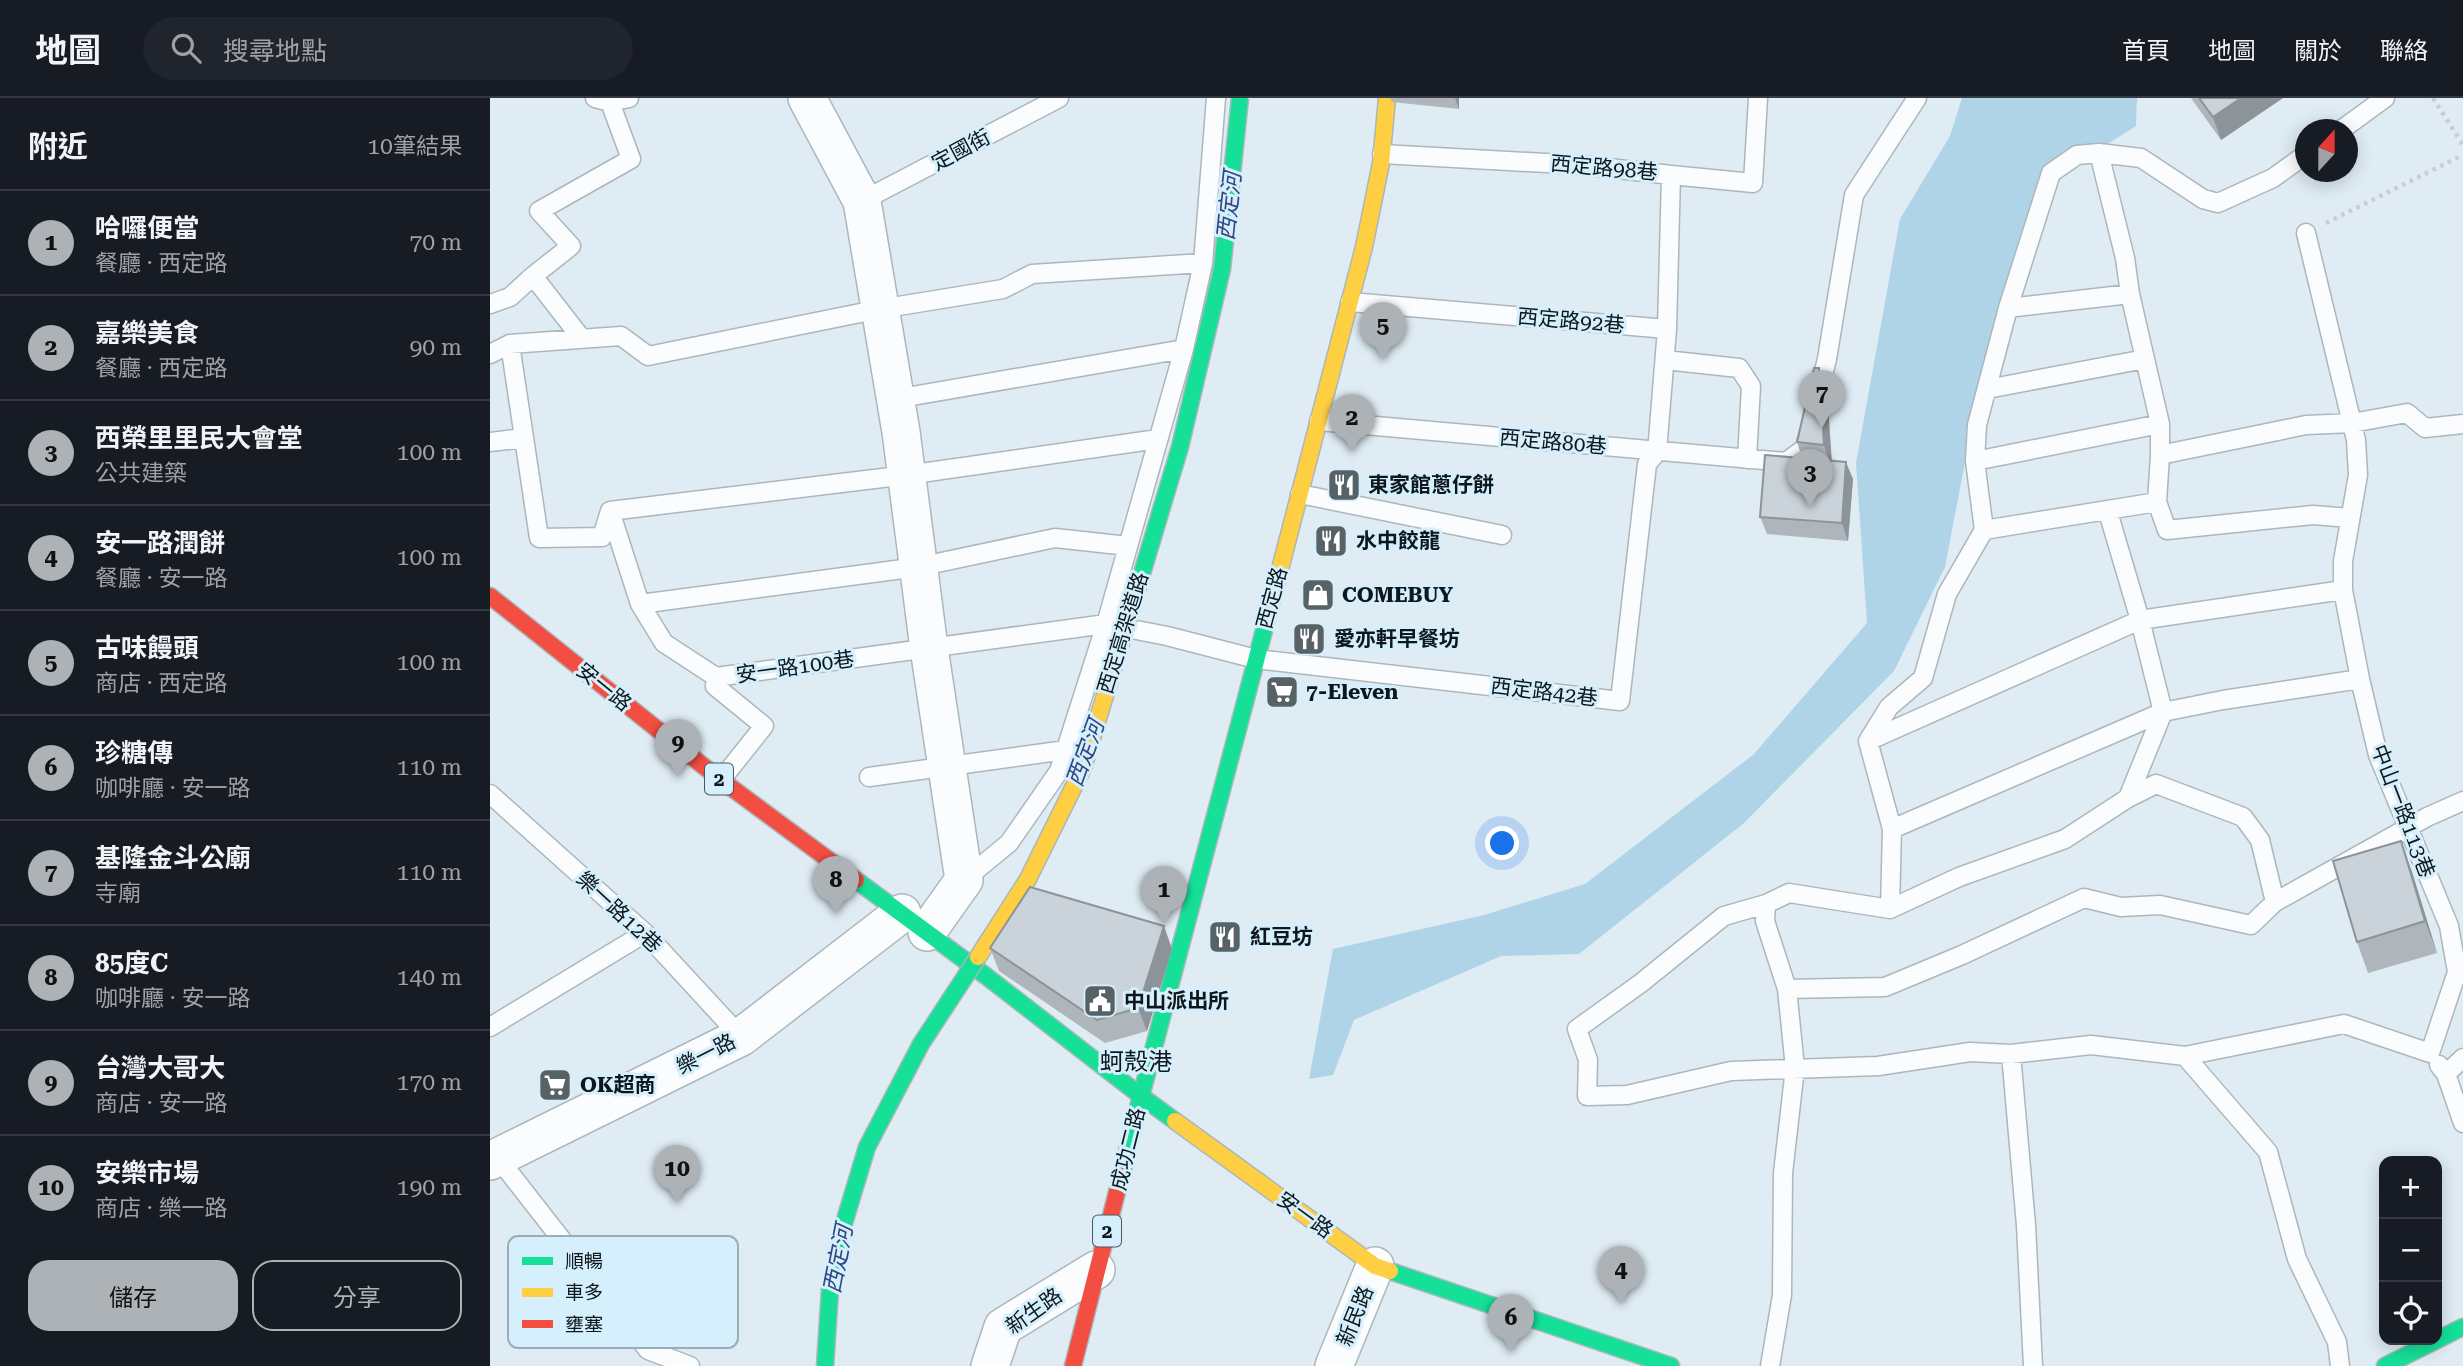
<!DOCTYPE html>
<html lang="zh-TW">
<meta charset="utf-8">
<style>
:root{--surface:#171b24;--page:#20242c;--text:#f1f3f6;--muted:#9ea1a6;--line:#363941;--accent:#acb2b6}
body{margin:0;font-family:"Roboto Serif","Noto Sans TC",serif;background:var(--page);color:var(--text)}
.controls{position:absolute;right:21px;bottom:21px;display:grid;overflow:hidden;border-radius:14px;box-shadow:0 4px 18px #0003}
.controls button{width:63px;height:63px;display:grid;place-items:center;padding:0;border:0;border-bottom:2px solid var(--line);background:var(--surface);color:var(--text);font:35px sans-serif}
.compass{position:absolute;left:1805px;top:21px;width:63px;height:63px;border-radius:50%;background:var(--surface);box-shadow:0 4px 18px #0003;rotate:21deg}
.you{position:absolute;left:1013px;top:746px;width:24px;height:24px;margin:-18px;border:5px solid #fff;border-radius:50%;background:#1a73e8;box-shadow:0 0 0 10px #1a73e833}
.badge{display:grid;place-items:center;width:46px;height:46px;border-radius:50%;background:var(--accent);color:#111;font-size:23px;font-weight:700}
.pin{position:absolute;translate:-50% -58px;filter:drop-shadow(0 2px 4px #0008)}
.pin::after{content:'';position:absolute;top:37px;width:24px;height:21px;background:inherit;clip-path:polygon(0 0,100% 0,50% 100%)}
.list{margin:0;padding:0;list-style:none}
h2{display:flex;justify-content:space-between;align-items:center;height:91px;margin:0;padding:0 28px;font-size:30px}
h2 small{font-size:23px;font-weight:400;color:var(--muted)}
.list li{display:grid;grid-template-columns:46px 1fr auto;gap:21px;align-items:center;box-sizing:border-box;height:105px;padding:0 28px;border-top:2px solid var(--line)}
.list b{display:block;font-size:26px;white-space:nowrap}
.list p{margin:0;font-size:23px;white-space:nowrap;color:var(--muted)}
.list em{font-size:23px;font-style:normal;color:var(--muted)}
.actions{display:flex;gap:14px;padding:21px 28px}
.actions a{flex:1;padding:16px 0;border:2px solid var(--accent);border-radius:21px;text-align:center;font-size:24px;color:var(--accent)}
.actions .main{background:var(--accent);color:#111}
.icon{flex:none;width:38px;height:38px;fill:none;stroke:currentColor;stroke-width:2;stroke-linecap:round;stroke-linejoin:round}
.map{position:relative;flex:none;width:1973px;height:1268px;overflow:hidden}
header{display:flex;align-items:center;gap:42px;box-sizing:border-box;height:98px;padding:0 35px;background:var(--surface);border-bottom:2px solid var(--line)}
header strong{font-size:33px}
nav{display:flex;gap:38px;margin-inline-start:auto;font-size:24px}
.search{width:490px;height:63px;background:var(--page);display:flex;align-items:center;gap:18px;box-sizing:border-box;padding:0 24px;border-radius:38px;color:var(--muted);font-size:26px}
main{display:flex}
aside{flex:1;background:var(--surface)}
.map>svg:first-child{display:block}
</style>
<header>
<strong>地圖</strong>
<div class="search"><svg class="icon" aria-label="search" viewBox="0 0 24 24"><circle cx="10" cy="10" r="6"/><path d="M15 15l6 6"/></svg>搜尋地點</div>
<nav><a>首頁</a><a>地圖</a><a>關於</a><a>聯絡</a></nav>
</header>
<main>
<aside>
<h2>附近<small>10筆結果</small></h2>
<ul class="list">
<li><span class="badge">1</span><div><b>哈囉便當</b><p>餐廳 · 西定路</p></div><em>70 m</em></li>
<li><span class="badge">2</span><div><b>嘉樂美食</b><p>餐廳 · 西定路</p></div><em>90 m</em></li>
<li><span class="badge">3</span><div><b>西榮里里民大會堂</b><p>公共建築</p></div><em>100 m</em></li>
<li><span class="badge">4</span><div><b>安一路潤餅</b><p>餐廳 · 安一路</p></div><em>100 m</em></li>
<li><span class="badge">5</span><div><b>古味饅頭</b><p>商店 · 西定路</p></div><em>100 m</em></li>
<li><span class="badge">6</span><div><b>珍糖傳</b><p>咖啡廳 · 安一路</p></div><em>110 m</em></li>
<li><span class="badge">7</span><div><b>基隆金斗公廟</b><p>寺廟</p></div><em>110 m</em></li>
<li><span class="badge">8</span><div><b>85度C</b><p>咖啡廳 · 安一路</p></div><em>140 m</em></li>
<li><span class="badge">9</span><div><b>台灣大哥大</b><p>商店 · 安一路</p></div><em>170 m</em></li>
<li><span class="badge">10</span><div><b>安樂市場</b><p>商店 · 樂一路</p></div><em>190 m</em></li>
</ul>
<div class="actions"><a class="main">儲存</a><a>分享</a></div>
</aside>
<div class="map">
<svg width="1973" height="1268" viewBox="0 0 1973 1268">
<rect width="100%" height="100%" fill="#dfecf4"/>
<path fill="#b0d4e7" d="M1472,0H1647L1646,28L1567,78L1485,312L1455,469L1404,573L1254,725L1089,856L1011,858L864,922L843,977L819,981L843,851L994,817L1095,786L1264,656L1377,525L1366,365L1410,121L1460,38Z"/>
<g fill="none" stroke-linecap="round" stroke-linejoin="round">
<defs>
<path id="lane" d="M105,0L120,4L139,0
M1851,32L1895,0
M1609,55L1635,160L1640,196L1670,326V357L1667,404L1677,432L1823,417L1860,420
M892,56L1092,67L1181,77L1177,231L1167,354
M1815,57L1783,80L1728,105L1713,101L1651,60L1609,55L1587,57L1561,75L1518,210L1487,327L1485,363L1494,432L1457,496L1433,580L1399,609L1378,643L1402,731L1673,614L1733,602L1870,581
M1181,77L1263,85L1268,0
M372,103L569,0
M43,178L81,148L49,113L141,61L120,4
M860,204L1177,231
M0,206L20,199L43,178L92,241
M1518,210L1640,196
M20,246L49,440L112,439L120,413
M0,256L20,246L131,238L158,258L390,211L513,191L542,176L713,165
M1175,262L1249,270L1261,288L1257,361
M1497,291L1655,261
M405,301L694,251
M1327,301L1337,261L1364,97L1427,0
M829,323L1296,364L1315,350L1319,335
M0,344L34,340
M1670,357L1816,327L1862,325L1917,315L1935,330L1973,326
M1485,363L1670,326
M810,396L1012,437
M120,413L417,377L668,341
M120,413L150,506L174,545L226,579
M1618,414L1650,522L1673,614L1638,700
M1494,432L1667,404
M150,506L428,469L565,440L638,448
M1378,643L1650,522L1853,492
M379,679L576,652
M231,682L274,628L225,588L226,579L616,526L677,538L766,561L1130,603L1157,366L1167,354
M0,696L155,835L251,939
M1402,731L1400,811L1299,795L1276,806L1234,818L1151,885L1087,931L1098,962L1097,998L1137,997L1241,973L1388,968L1480,954L1521,956L1601,947L1695,958L1778,1054L1807,1161L1847,1244L1850,1268
M474,782L519,745L569,673L616,526L694,251L713,165L726,0
M1276,806L1275,823L1297,891L1305,970L1293,1075L1292,1197L1280,1268
M1400,811L1469,779L1575,741L1638,700L1666,686L1753,719L1770,742L1785,804
M1297,891L1395,889L1472,857L1594,800L1631,809L1670,807L1761,827L1785,804L1937,719L1973,703
M0,929L155,835
M1521,956L1536,1127L1543,1268
M1695,958L1854,926L1940,955L1967,874L1959,828L1888,657L1870,581L1853,492V463L1868,377L1866,342L1816,135
M1949,967L1956,976L1973,960
M1956,976L1973,1025
M4,1055L158,1252L200,1268"/>
<path id="street" d="M317,0L372,103L411,334L439,550L474,782L437,834
M0,1063L251,939L412,815
M500,1268L513,1229L606,1172
M844,1268L885,1168"/>
<path id="fast" d="M366,782L496,878L651,998L631,1078
M685,1023L651,998L777,521
M900,1173L1181,1268
M1895,1268L1973,1229"/>
<path id="slow" d="M777,521L874,149L891,65L897,0
M685,1023L885,1168L900,1173"/>
<path id="jam" d="M0,498L231,682L366,782
M583,1268L631,1078"/>
</defs>
<use href="#lane" stroke="#acb7bc" stroke-width="21"/>
<use href="#street" stroke="#acb7bc" stroke-width="40"/>
<use href="#fast" stroke="#acb7bc" stroke-width="19"/>
<use href="#slow" stroke="#acb7bc" stroke-width="19"/>
<use href="#jam" stroke="#acb7bc" stroke-width="19"/>
<path stroke="#c8cdcf" stroke-width="4.5" stroke-dasharray="3.5 5" stroke-linecap="butt" d="M1943,0L1973,47
M1836,125L1973,57"/>
<use href="#lane" stroke="#fafcfd" stroke-width="18"/>
<use href="#street" stroke="#fafcfd" stroke-width="37"/>
<use href="#fast" stroke="#16e098" stroke-width="16"/>
<use href="#slow" stroke="#ffcf43" stroke-width="16"/>
<use href="#jam" stroke="#f24e42" stroke-width="16"/>
<defs>
<path id="fast-bridge" d="M647,492L690,349L732,171L750,0
M335,1268L340,1192L351,1135L377,1049L431,946L488,859"/>
<path id="slow-bridge" d="M488,859L538,781L593,670L647,492"/>
</defs>
<use href="#fast-bridge" stroke="#acb7bc" stroke-width="19" stroke-linecap="butt"/>
<use href="#slow-bridge" stroke="#acb7bc" stroke-width="19" stroke-linecap="butt"/>
<use href="#fast-bridge" stroke="#16e098" stroke-width="16"/>
<use href="#slow-bridge" stroke="#ffcf43" stroke-width="16"/>
</g>
<path fill="#aeb5bb" d="M900,0H969V11L902,4Z
M1701,0H1793L1731,42Z
M1329,270L1337,293L1342,363L1363,381L1358,443L1277,436L1270,419L1312,360L1307,344Z
M1911,743L1922,774L1947,855L1878,875L1867,844Z
M500,850L682,851L657,933L615,945L509,873Z"/>
<path fill="#8d9499" d="M965,0H969V11Z
M1751,0H1793L1731,42L1723,19Z
M1329,270L1337,293L1342,370L1334,347Z
M1356,364L1363,381L1358,443L1352,425Z
M1911,743L1922,774L1947,855L1935,823Z
M674,828L682,851L657,933L648,910Z"/>
<path fill="#cad3da" stroke="#8d9499" stroke-width="2" d="M1709,0H1751L1723,19Z
M1324,270H1329L1334,347L1307,344Z
M1275,357L1356,364L1352,425L1270,419Z
M1911,743L1935,823L1867,844L1843,763Z
M540,789L674,828L648,910L607,922L500,850Z"/>
<defs>
<symbol id="restaurant-square" viewBox="-11 -11 22 22"><rect x="-9" y="-9" width="18" height="18" rx="4" fill="#576267" stroke="#d6effd"/><path d="M-5-6h1v4h1v-4h1v4h1v-4h1v5L-1.5 .5V6h-2V.5L-5-1ZM5-6V6H3V1.5H1.5Q1.5-4 5-6Z" fill="#fff"/></symbol>
<symbol id="shop-square" viewBox="-11 -11 22 22"><rect x="-9" y="-9" width="18" height="18" rx="4" fill="#576267" stroke="#d6effd"/><path d="M-5-2.5h2.3a2.7 3.5 0 0 1 5.4 0H5L5.5 6h-11ZM-1.5-2.5h3a1.5 2.3 0 0 0-3 0Z" fill="#fff"/></symbol>
<symbol id="supermarket-square" viewBox="-11 -11 22 22"><rect x="-9" y="-9" width="18" height="18" rx="4" fill="#576267" stroke="#d6effd"/><path d="M-6-5.5h2.5l.6 2H6L4.5 2H-2.5L-4.4-4H-6ZM-1.5 3.2a1.3 1.3 0 1 0 .1 0ZM3 3.2a1.3 1.3 0 1 0 .1 0Z" fill="#fff"/></symbol>
<symbol id="civic-square" viewBox="-11 -11 22 22"><rect x="-9" y="-9" width="18" height="18" rx="4" fill="#576267" stroke="#d6effd"/><path d="M-.6-6.5H3V-4.5H.6V-3L4-1V1h2V6H-6V1h2V-1L-.6-3ZM-1.2 2.5V6h2.4V2.5Z" fill="#fff"/></symbol>
</defs>
<g fill-rule="evenodd">
<use href="#restaurant-square" x="835" y="368" width="38" height="38"/>
<use href="#restaurant-square" x="822" y="424" width="38" height="38"/>
<use href="#shop-square" x="809" y="478" width="38" height="38"/>
<use href="#restaurant-square" x="800" y="522" width="38" height="38"/>
<use href="#supermarket-square" x="773" y="575" width="38" height="38"/>
<use href="#restaurant-square" x="716" y="820" width="38" height="38"/>
<use href="#civic-square" x="591" y="884" width="38" height="38"/>
<use href="#supermarket-square" x="46" y="968" width="38" height="38"/>
</g>
<g text-anchor="middle" stroke-width="6" stroke-linejoin="round" paint-order="stroke">
<g fill="#d6effd" stroke="#4a585f" stroke-width="2">
<rect x="215" y="665.5" width="28" height="31" rx="5"/>
<rect x="603" y="1117.5" width="28" height="31" rx="5"/>
</g>
<g font-size="19" font-weight="bold" fill="#0e171b">
<text x="229" y="688">2</text>
<text x="617" y="1140">2</text>
</g>
<g font-size="21" fill="#0e171b" stroke="#d6effd">
<text transform="translate(471 52) rotate(-28)" y="7">定國街</text>
<text transform="translate(1114 70) rotate(5)" y="7">西定路98巷</text>
<text transform="translate(1081 223) rotate(5)" y="7">西定路92巷</text>
<text transform="translate(1063 344) rotate(5)" y="7">西定路80巷</text>
<text transform="translate(782 500) rotate(-75)" y="7">西定路</text>
<text transform="translate(633 535) rotate(-73)" y="7">西定高架道路</text>
<text transform="translate(305 569) rotate(-8)" y="7">安一路100巷</text>
<text transform="translate(114 589) rotate(39)" y="7">安一路</text>
<text transform="translate(1054 594) rotate(7)" y="7">西定路42巷</text>
<text transform="translate(1913 713) rotate(69)" y="7">中山一路113巷</text>
<text transform="translate(129 814) rotate(43)" y="7">樂一路12巷</text>
<text transform="translate(216 956) rotate(-27)" y="7">樂一路</text>
<text transform="translate(638 1051) rotate(-76)" y="7">成功二路</text>
<text transform="translate(815 1117) rotate(36)" y="7">安一路</text>
<text transform="translate(544 1213) rotate(-35)" y="7">新生路</text>
<text transform="translate(865 1218) rotate(-68)" y="7">新民路</text>
</g>
<g font-size="21" font-weight="bold" fill="#0e171b" stroke="#d6effd" text-anchor="start">
<text x="878" y="394">東家館蔥仔餅</text>
<text x="866" y="450">水中餃龍</text>
<text x="852" y="504">COMEBUY</text>
<text x="844" y="548">愛亦軒早餐坊</text>
<text x="816" y="601">7-Eleven</text>
<text x="760" y="846">紅豆坊</text>
<text x="634" y="910">中山派出所</text>
<text x="90" y="994">OK超商</text>
</g>
<g font-size="23" font-style="italic" fill="#324680" stroke="#d6effd">
<text transform="translate(739 108) rotate(-84)" y="8">西定河</text>
<text transform="translate(595 655) rotate(-70)" y="8">西定河</text>
<text transform="translate(348 1161) rotate(-79)" y="8">西定河</text>
</g>
<g font-size="24" fill="#0e171b" stroke="#d6effd">
<text x="646" y="972">蚵殼港</text>
</g>
</g>
<rect x="18" y="1138" width="230" height="112" rx="10" fill="#d6effd" stroke="#9aaeb9" stroke-width="2"/>
<rect x="32" y="1159" width="31" height="8" fill="#16e098"/>
<rect x="32" y="1190" width="31" height="9" fill="#ffcf43"/>
<rect x="32" y="1222" width="31" height="8" fill="#f24e42"/>
<g font-size="19" fill="#0e171b">
<text x="75" y="1170">順暢</text>
<text x="75" y="1201">車多</text>
<text x="75" y="1233">壅塞</text>
</g>
</svg>
<div class="controls">
<button>+</button>
<button>−</button>
<button><svg class="icon" aria-label="locate" viewBox="0 0 24 24"><circle cx="12" cy="12" r="6"/><path d="M12 2v4M12 18v4M2 12h4M18 12h4"/></svg></button>
</div>
<svg class="compass" viewBox="-18 -18 36 36"><path d="M0-13l5 13h-10z" fill="#e53935"/><path d="M0 13l5-13h-10z" fill="#9ea1a6"/></svg>
<div class="you"></div>
<div class="pin badge" style="left:674px;top:826px">1</div>
<div class="pin badge" style="left:862px;top:354px">2</div>
<div class="pin badge" style="left:1320px;top:409px">3</div>
<div class="pin badge" style="left:1131px;top:1206px">4</div>
<div class="pin badge" style="left:893px;top:262px">5</div>
<div class="pin badge" style="left:1021px;top:1254px">6</div>
<div class="pin badge" style="left:1332px;top:330px">7</div>
<div class="pin badge" style="left:346px;top:816px">8</div>
<div class="pin badge" style="left:188px;top:679px">9</div>
<div class="pin badge" style="left:187px;top:1105px">10</div>
</div>
</main>
